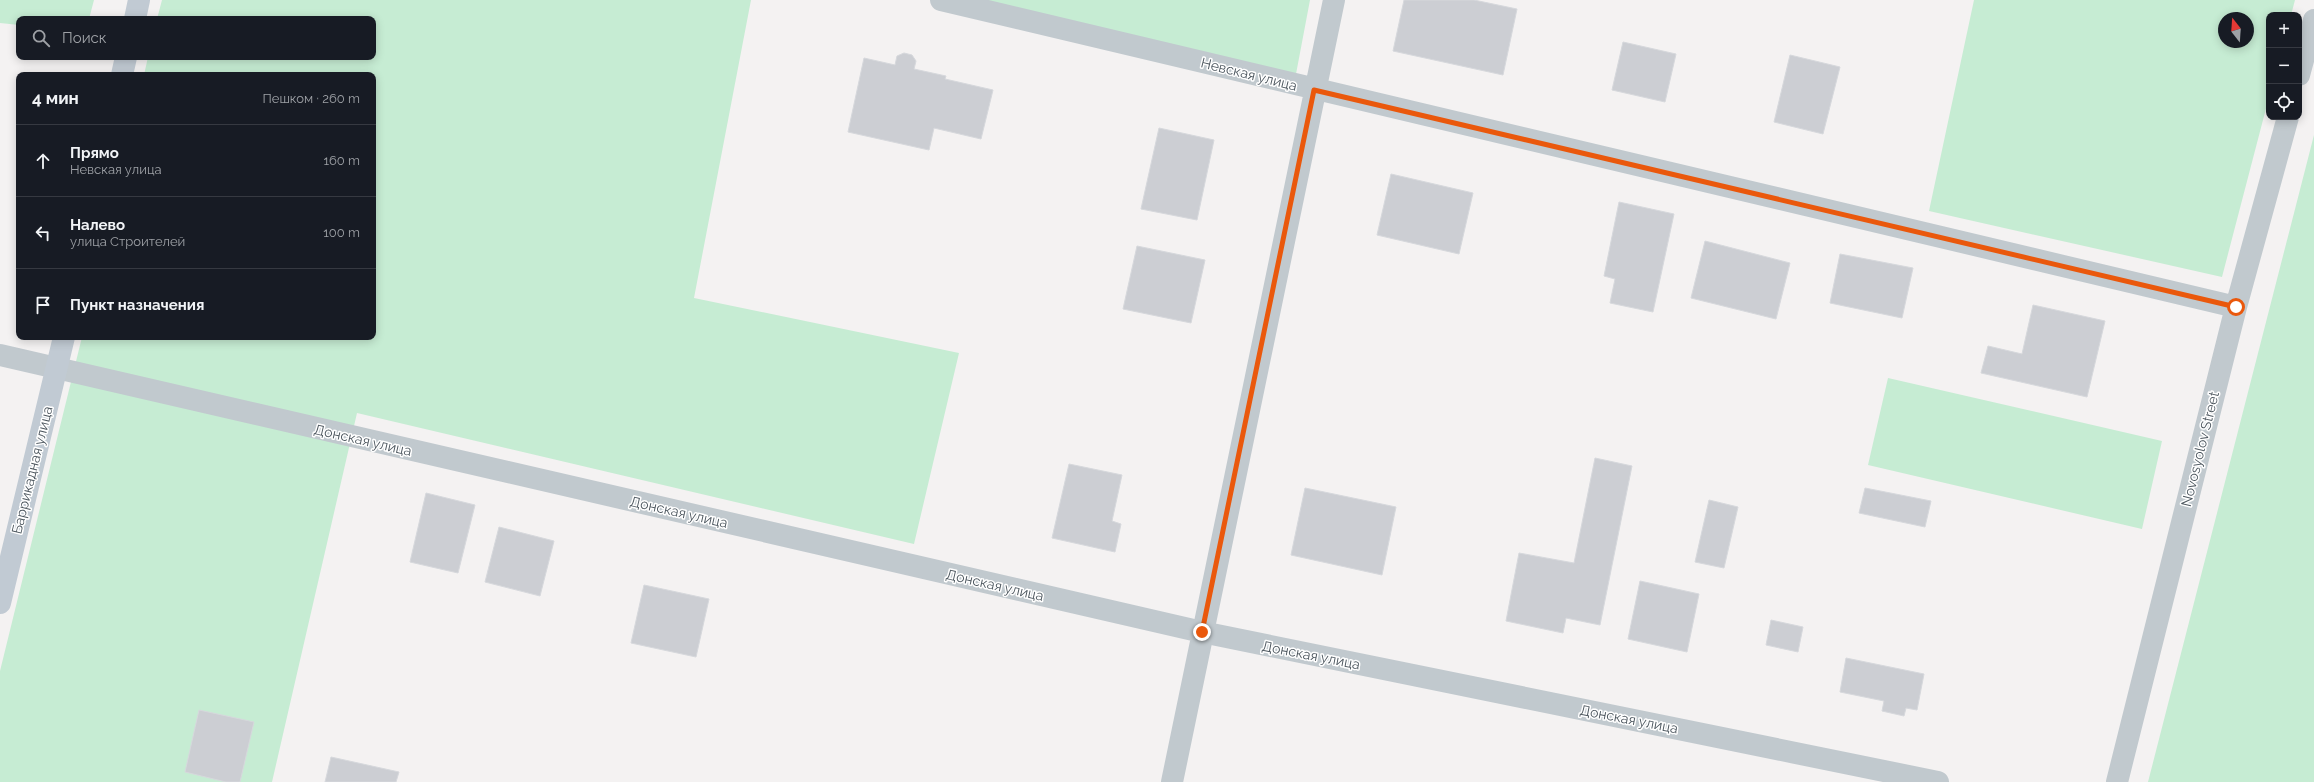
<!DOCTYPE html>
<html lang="ru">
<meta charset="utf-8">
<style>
:root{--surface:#171b24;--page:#20242c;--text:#f1f3f6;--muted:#9ea1a6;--line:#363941}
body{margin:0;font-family:Raleway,sans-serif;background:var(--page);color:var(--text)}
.controls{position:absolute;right:12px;top:12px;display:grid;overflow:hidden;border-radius:8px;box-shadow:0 2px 10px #0003}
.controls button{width:36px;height:36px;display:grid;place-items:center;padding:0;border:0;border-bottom:1px solid var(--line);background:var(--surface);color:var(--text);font:20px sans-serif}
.compass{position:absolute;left:2218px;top:12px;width:36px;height:36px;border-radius:50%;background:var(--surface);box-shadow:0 2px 10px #0003;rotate:343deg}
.stop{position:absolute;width:12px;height:12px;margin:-9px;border:3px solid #ea580c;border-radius:50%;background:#fff}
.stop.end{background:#ea580c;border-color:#fff;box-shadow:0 1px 4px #0008}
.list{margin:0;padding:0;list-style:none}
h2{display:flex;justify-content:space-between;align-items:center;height:52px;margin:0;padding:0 16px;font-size:17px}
h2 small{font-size:13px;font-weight:400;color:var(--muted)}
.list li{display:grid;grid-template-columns:26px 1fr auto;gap:12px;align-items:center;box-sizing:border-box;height:72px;padding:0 16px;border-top:1px solid var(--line)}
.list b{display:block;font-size:15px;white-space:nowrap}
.list p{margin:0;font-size:13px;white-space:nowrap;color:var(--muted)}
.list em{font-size:13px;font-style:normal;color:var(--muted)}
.icon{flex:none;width:22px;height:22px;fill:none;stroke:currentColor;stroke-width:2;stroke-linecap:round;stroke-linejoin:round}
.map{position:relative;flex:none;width:2314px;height:782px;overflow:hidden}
.search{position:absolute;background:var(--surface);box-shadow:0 2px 10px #0003;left:16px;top:16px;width:360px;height:44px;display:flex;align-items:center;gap:10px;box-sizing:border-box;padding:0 14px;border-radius:8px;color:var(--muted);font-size:15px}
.panel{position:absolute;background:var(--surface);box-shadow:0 2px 10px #0003;left:16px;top:72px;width:360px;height:268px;border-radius:8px}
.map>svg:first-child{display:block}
</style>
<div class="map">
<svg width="2314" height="782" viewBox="0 0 2314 782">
<rect width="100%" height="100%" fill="#f4f2f2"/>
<path fill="#c6ecd3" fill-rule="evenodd" d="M0,0H94L89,19H19V25L0,23Z
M162,0H751L694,298L959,353L914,544L357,413L272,782H0V671L82,337H373V75H144L148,57H373V19H157Z
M967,0H1310L1296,74Z
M1974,0H2295L2291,15H2269V97L2222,277L1929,211ZM2224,18H2248V42H2224Z
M2314,135V782H2148Z
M1888,378L2162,441L2142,529L1868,465Z"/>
<path fill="#ccced3" stroke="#d6d8dc" d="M1404,0H1474L1517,9L1503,75L1393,51Z
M1623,42L1676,54L1665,102L1612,90Z
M904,53L912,55L916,61L914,69L946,76L945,79L993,90L981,139L934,128L929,150L848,132L864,58L895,65L897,56Z
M1790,55L1840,67L1823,134L1774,122Z
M1159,128L1214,140L1197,220L1141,209Z
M1391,174L1473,193L1459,254L1377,235Z
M1619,202L1674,214L1653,312L1610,303L1615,279L1604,276Z
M1705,241L1790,263L1776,319L1691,298Z
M1137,246L1205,260L1191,323L1123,309Z
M1840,254L1913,268L1902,318L1830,303Z
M2033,305L2105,321L2087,397L1981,373L1988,346L2022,354Z
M1595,458L1632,466L1600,625L1566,618L1563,633L1506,621L1519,553L1574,563Z
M1069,464L1122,475L1112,521L1121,524L1115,552L1052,538Z
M1305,488L1396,507L1382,575L1291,555Z
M1865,488L1931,501L1925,527L1859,513Z
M426,493L475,505L458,573L410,562Z
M1709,500L1738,507L1724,568L1695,562Z
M499,527L554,541L540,596L485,582Z
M1640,581L1699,594L1687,652L1628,639Z
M644,585L709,599L696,657L631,643Z
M1771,620L1803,627L1798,652L1766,645Z
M1846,658L1924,674L1917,710L1906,708L1904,716L1882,711L1884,701L1840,692Z
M199,710L254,722L240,782H226L185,772Z
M331,757L399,772L396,782H325Z"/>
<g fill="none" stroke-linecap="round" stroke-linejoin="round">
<path stroke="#c1c9ce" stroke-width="22" d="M941,0L2236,307
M2299,75L2314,20
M0,355L1202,632L1938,782
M1172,782L1334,0
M2117,782L2236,307L2288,117"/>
<path stroke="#c1cad3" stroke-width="22" d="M135,19L139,0
M122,75L126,57
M0,603L64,337"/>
</g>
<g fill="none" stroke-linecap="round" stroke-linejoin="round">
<path stroke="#ea580c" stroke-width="5" d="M1202,632L1314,90L2236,307"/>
</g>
<g text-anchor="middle" stroke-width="3" stroke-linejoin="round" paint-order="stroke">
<g font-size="14" fill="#4b555d" stroke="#fff">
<text transform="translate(1249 74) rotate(14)" y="5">Невская улица</text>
<text transform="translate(363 440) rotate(13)" y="5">Донская улица</text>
<text transform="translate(2200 449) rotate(-76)" y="5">Novosyolov Street</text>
<text transform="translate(32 470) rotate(-76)" y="5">Баррикадная улица</text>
<text transform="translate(679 512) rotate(13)" y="5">Донская улица</text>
<text transform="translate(995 585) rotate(13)" y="5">Донская улица</text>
<text transform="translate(1311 655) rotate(11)" y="5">Донская улица</text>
<text transform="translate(1629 719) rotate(11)" y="5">Донская улица</text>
</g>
</g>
</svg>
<div class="controls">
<button>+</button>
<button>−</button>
<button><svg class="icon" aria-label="locate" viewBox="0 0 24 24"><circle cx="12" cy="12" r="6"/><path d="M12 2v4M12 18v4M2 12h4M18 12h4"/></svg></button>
</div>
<svg class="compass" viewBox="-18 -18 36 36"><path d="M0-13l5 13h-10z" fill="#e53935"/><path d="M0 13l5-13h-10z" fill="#9ea1a6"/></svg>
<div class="stop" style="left:2236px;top:307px"></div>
<div class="stop end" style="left:1202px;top:632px"></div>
<div class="search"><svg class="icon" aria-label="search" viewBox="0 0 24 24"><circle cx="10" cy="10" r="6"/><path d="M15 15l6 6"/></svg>Поиск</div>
<section class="panel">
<h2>4 мин<small>Пешком · 260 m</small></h2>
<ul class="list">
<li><svg class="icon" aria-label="ahead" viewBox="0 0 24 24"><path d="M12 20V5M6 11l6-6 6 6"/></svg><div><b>Прямо</b><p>Невская улица</p></div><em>160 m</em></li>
<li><svg class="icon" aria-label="left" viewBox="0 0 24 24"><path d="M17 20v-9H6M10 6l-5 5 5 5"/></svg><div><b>Налево</b><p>улица Строителей</p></div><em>100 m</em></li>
<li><svg class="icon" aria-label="arrive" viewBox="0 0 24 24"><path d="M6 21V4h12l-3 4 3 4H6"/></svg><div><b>Пункт назначения</b></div></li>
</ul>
</section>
</div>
